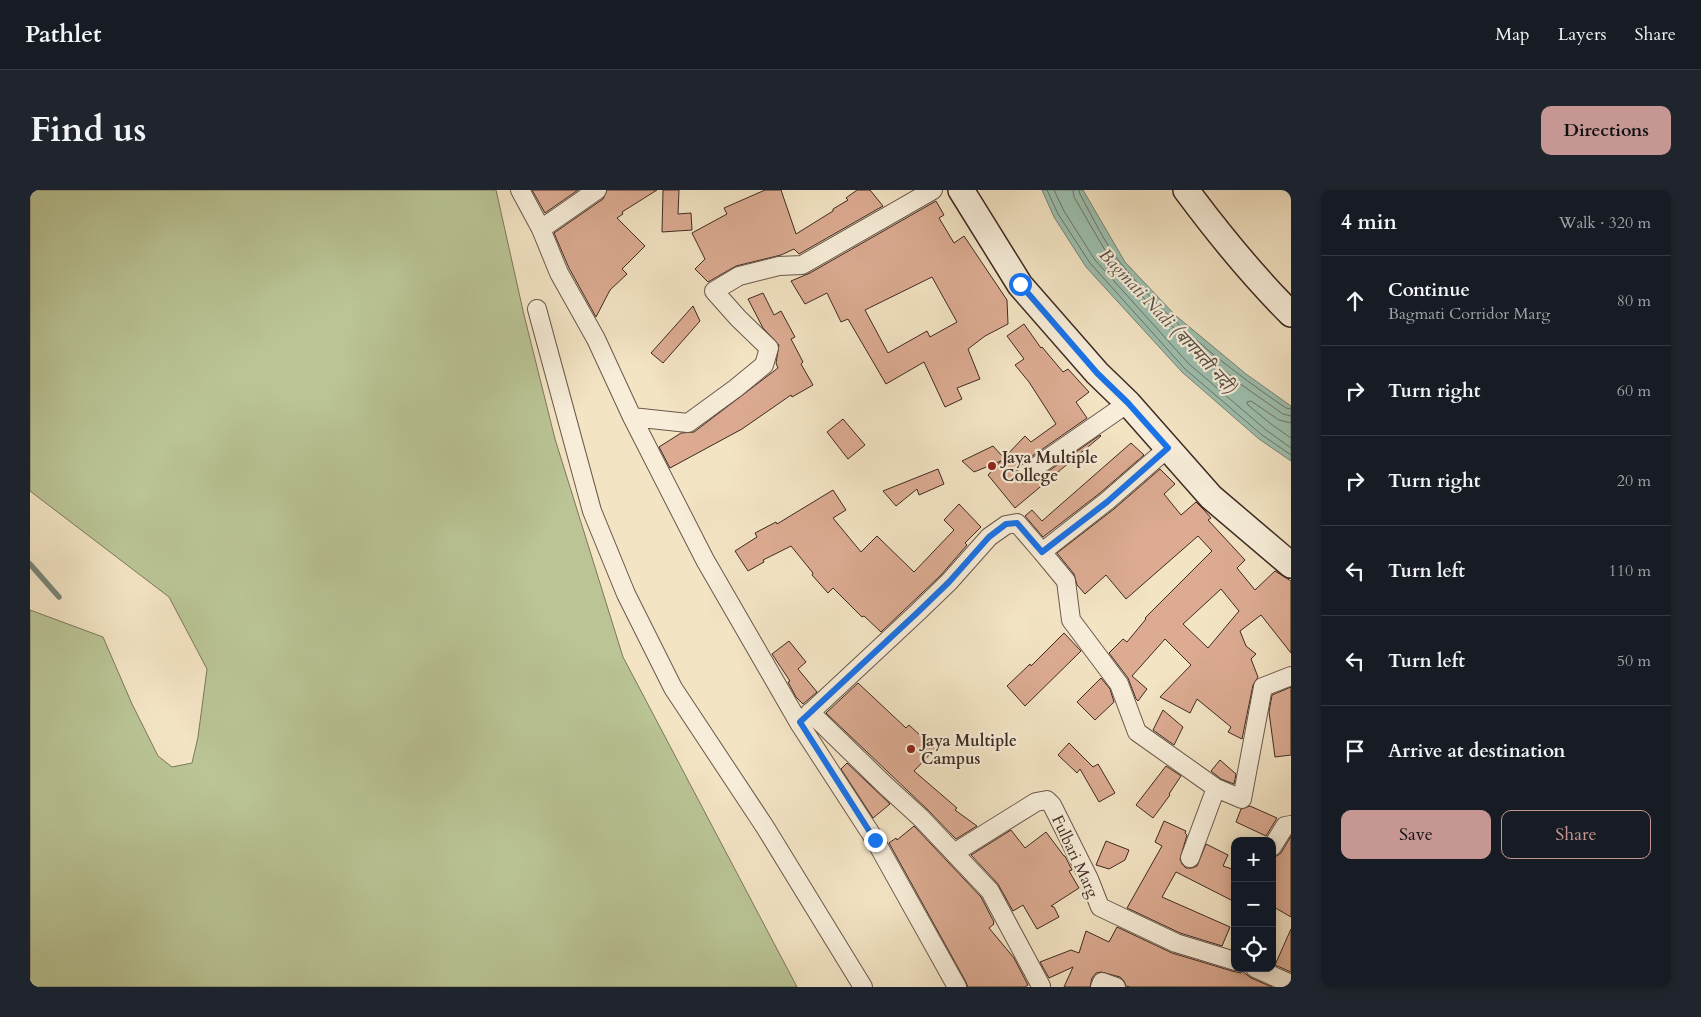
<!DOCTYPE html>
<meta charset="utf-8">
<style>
:root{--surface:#171b24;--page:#20242c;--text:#f1f3f6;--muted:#9ea1a6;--line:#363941;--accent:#c59692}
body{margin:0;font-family:Cardo,"Noto Serif Devanagari",serif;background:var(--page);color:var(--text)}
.controls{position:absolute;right:15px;bottom:15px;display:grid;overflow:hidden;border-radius:10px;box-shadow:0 2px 12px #0003}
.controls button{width:45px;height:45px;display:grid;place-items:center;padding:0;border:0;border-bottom:1px solid var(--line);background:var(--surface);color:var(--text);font:25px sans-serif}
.stop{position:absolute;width:15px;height:15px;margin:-11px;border:4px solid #1a73e8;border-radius:50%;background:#fff}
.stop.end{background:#1a73e8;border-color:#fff;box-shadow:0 1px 5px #0008}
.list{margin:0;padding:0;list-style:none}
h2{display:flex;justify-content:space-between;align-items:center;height:65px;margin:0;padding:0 20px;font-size:21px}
h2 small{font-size:16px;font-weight:400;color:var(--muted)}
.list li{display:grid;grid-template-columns:32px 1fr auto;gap:15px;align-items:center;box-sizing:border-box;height:90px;padding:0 20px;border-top:1px solid var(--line)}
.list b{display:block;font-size:19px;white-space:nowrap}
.list p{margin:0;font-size:16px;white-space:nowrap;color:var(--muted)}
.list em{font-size:16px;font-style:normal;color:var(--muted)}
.actions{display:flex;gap:10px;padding:15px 20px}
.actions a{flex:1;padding:11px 0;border:1px solid var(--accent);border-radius:10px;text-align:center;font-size:18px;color:var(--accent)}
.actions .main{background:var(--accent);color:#111}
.icon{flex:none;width:28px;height:28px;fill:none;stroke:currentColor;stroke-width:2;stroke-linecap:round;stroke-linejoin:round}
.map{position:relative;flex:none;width:1261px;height:797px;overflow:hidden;border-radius:10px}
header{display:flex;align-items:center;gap:30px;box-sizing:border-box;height:70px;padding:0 25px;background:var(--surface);border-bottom:1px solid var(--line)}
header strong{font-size:24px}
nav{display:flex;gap:28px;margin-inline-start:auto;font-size:18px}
.intro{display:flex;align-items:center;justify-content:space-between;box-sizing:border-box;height:120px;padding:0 30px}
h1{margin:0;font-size:35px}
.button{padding:12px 22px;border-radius:10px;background:var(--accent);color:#111;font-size:18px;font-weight:700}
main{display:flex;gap:30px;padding:0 30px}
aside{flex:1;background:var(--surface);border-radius:10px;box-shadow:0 2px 12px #0003}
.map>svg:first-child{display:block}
</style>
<header>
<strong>Pathlet</strong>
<nav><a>Map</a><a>Layers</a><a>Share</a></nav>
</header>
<div class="intro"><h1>Find us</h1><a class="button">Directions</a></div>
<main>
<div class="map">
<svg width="1261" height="797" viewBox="0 0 1261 797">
<rect width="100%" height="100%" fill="#f3e4c4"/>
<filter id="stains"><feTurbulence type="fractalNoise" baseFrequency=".004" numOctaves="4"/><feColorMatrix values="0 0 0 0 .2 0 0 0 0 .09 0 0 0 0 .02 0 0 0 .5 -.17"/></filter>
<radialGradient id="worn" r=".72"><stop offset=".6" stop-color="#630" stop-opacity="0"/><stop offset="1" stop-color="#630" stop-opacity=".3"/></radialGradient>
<path fill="#bac495" stroke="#7c775c" d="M0,0H466L494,125L525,249L593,467L767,797H0V420L73,447L102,514L128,566L142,577L162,573L168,547L177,479L139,407L0,301Z"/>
<path fill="#9dbfae" stroke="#778376" d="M1012,0H1053L1095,72L1145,125L1216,184L1261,216V271L1229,249L1152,182L1056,77L1024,27Z"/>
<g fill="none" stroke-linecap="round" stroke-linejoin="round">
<path stroke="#6e7468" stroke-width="1" d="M1017,0L1028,24L1060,73L1155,179L1232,245L1261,265
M1024,0L1034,21L1065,70L1159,174L1236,240L1261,258
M1043,0L1044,7L1086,79L1137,132L1209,193L1253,224L1261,226
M1049,0L1050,4C1062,26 1077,58 1093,76C1139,132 1197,178 1256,218L1261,219
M1261,233L1249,230L1221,211L1217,212L1218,215L1241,234L1261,248"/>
<path stroke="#778376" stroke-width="5.5" d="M0,374L29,407"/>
</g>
<path fill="#dcab92" stroke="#3e2a23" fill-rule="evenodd" d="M502,0H548L515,23Z
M577,0H627L592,22L593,24L587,28L615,56L592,79L597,84L580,100L566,127L539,78L524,43L573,9Z
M633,0H649L648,24L661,23L662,40L632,42Z
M735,0H751L766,44L803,21V19L818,10L816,8L827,0H840L853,16L769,64L764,59L751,65L706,76L678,92L665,79L675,69L662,43L697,24L694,18Z
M906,11L914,25L909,28L924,53L934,46L977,110L978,134L955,146L938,159L950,189L927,198L932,209L915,217L894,172L856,194L818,129L811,132L797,103L775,114L761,91L780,83ZM902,87L927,132L900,147L897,141L858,163L835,120Z
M733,103L744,125L751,121L765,147L761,149L773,172L771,174L783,195L762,207L761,205L712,239L640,278L629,257L651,243L664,242L748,178L746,173L749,155L733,138L718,109Z
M663,116L670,131L633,173L621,163Z
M994,134L1011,158L1012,157L1033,182L1038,179L1059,202L1046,212L1057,228L991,274L987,279L988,289L993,293L1003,292L1070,245L1071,246L985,318L958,285L971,271L944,282L932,271L963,256L974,268L995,246L1001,252L1026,234L999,192L985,175L994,169L977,146Z
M813,229L835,255L818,269L797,242Z
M1101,253L1114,265L1070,303L1013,347L995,326L1002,320L1012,331Z
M908,279L914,294L889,305L887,299L866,316L853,301Z
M1130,279L1145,294L1134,304L1151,325L1166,312L1174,320L1181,328L1178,330L1215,370L1207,378L1225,400L1245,381L1261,391V463L1231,425L1210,441L1216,456L1226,464L1221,469L1228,487L1223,495L1212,549L1198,542L1201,537L1167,509L1160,523L1130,507L1161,475L1135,449L1102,486L1117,499L1108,511L1106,509L1098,488L1079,463L1093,449L1097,452L1116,429L1115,428L1182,361L1168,346L1096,409L1076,385L1055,404L1047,395L1044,384L1027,363L1084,319ZM1191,399L1209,421L1178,458L1153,434Z
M803,300L816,320L803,328L831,362L847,346L884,382L924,340L914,330L929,314L951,337L935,353L937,355L911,385L851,442L834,426L832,427L803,398L798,403L782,385L783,383L761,356L733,370L734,372L718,381L705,361L727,347L725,343L746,332L747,334Z
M1034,443L1051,461L995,516L977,496L1000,474L1001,476Z
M759,451L776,472L768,479L787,502L773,514L766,507L758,492L760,491L742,464Z
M1071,488L1080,499L1084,512L1065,530L1047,512Z
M828,493L876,538L879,535L905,559L884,581L927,618L925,620L947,636L926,649L898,620L796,523Z
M1261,497V565L1245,567L1239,522L1242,505Z
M1133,520L1153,537L1144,555L1123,540Z
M1039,553L1063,577L1068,574L1085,603L1069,612L1050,579L1047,583L1028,565Z
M1190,570L1206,584L1204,594L1191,589L1181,581Z
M817,573L860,614L843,628L811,579Z
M1136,576L1151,586L1139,604L1140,605L1123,628L1106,615Z
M1220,616L1247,628L1236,646L1206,632L1211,619Z
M1134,631L1156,641L1155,643L1157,645L1150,669L1152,674L1156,678H1162L1167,676L1176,654L1198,665L1193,676L1205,680V712L1146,682L1132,707L1200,737L1192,756L1150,743L1097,718L1132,656L1125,652Z
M884,636L951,707L964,732L963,733L964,734L959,738L984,768L998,795L995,797H938L936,792L859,653L866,648L867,650Z
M981,640L995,658L1016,642L1034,666H1035L1042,680L1039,681L1049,698L1021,716L1024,717L1029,727L1007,739L993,715L983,721L968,694L941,665Z
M1261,646V727L1242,716V669L1251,663Z
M1076,651L1099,660L1095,670L1079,679L1066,675Z
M1087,737L1142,763L1202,781L1211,783L1212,781L1221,788L1242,797H1100L1096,796L1094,791L1090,787L1071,782L1066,783L1062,788L1060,797H1034L1043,777L1019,788L1010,772L1041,760L1049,763L1056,741L1079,752Z
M1261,739V782L1245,775Z"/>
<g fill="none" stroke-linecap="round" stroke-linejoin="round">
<defs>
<path id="street" d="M490,0L511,39L529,83L566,149L602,227L675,370L769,533L845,650L927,797
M511,39L567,0
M507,119L562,321L596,404L643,498L735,637L833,797
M602,227L658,233L706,198L734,175L739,158L708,128L684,101L709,86L749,76L772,75L903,0
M997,283L1098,213
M1012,362L1036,391L1041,430L1089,494L1107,542L1186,598L1212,609L1233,497L1261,486
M780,522L856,596L891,628L960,701L1011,796
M769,533L888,422L919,392L959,347L976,335L987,333L1012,362L1077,311L1138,258
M1242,657L1255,636L1261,635
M924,663L1006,612L1017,610L1022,615L1059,689L1070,717L1146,753L1205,771
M1160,668L1186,598
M1225,778L1261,794
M1070,797L1072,792L1086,797"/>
<path id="secondary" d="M931,0L990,95L1067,183L1098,213L1181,307L1261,375
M1156,0C1188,43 1223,86 1261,124"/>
</defs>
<use href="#street" stroke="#6b584b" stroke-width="20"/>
<use href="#secondary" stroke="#3e2a23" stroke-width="28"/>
<use href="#street" stroke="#f7edd9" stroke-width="18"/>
<use href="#secondary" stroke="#f7edd9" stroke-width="25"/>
</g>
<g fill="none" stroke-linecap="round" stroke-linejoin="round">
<path stroke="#1a73e8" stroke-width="6" d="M845,650L770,532L888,422L919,392L959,347L976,334L987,333L1012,362L1077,312L1138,258L1098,213L1067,183L990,94"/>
</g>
<g fill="#8f2418" stroke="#f7edd9" stroke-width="2">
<circle cx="962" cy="276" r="5"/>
<circle cx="881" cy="559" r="5"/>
</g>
<g text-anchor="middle" stroke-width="4.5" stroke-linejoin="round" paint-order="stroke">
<g font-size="16" font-weight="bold" fill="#3e2a23" stroke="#f7edd9" text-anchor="start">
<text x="972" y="273">Jaya Multiple<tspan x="972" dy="18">College</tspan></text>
<text x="891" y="556">Jaya Multiple<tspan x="891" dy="18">Campus</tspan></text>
</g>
<g font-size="16" fill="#3e2a23" stroke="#f7edd9">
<text transform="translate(1046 666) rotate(65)" y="6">Fulbari Marg</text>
</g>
<g font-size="18" font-style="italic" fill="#564f46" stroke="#f7edd9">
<text transform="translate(1138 131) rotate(47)" y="6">Bagmati Nadi (बागमती नदी)</text>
</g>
</g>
<rect width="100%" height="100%" filter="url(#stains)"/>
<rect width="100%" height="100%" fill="url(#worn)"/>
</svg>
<div class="controls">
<button>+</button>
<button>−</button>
<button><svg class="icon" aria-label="locate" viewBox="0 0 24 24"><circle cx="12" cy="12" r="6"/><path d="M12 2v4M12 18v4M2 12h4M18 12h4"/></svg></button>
</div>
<div class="stop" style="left:990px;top:94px"></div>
<div class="stop end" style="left:845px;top:650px"></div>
</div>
<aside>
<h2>4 min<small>Walk · 320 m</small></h2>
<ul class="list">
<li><svg class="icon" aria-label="ahead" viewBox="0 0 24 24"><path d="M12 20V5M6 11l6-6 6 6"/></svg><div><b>Continue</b><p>Bagmati Corridor Marg</p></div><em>80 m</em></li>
<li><svg class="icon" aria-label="right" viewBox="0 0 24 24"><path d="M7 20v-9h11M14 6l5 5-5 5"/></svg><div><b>Turn right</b></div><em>60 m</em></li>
<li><svg class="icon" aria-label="right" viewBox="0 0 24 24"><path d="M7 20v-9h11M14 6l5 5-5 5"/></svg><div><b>Turn right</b></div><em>20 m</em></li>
<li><svg class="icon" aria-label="left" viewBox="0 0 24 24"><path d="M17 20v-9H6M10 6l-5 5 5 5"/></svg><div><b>Turn left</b></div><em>110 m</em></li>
<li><svg class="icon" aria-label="left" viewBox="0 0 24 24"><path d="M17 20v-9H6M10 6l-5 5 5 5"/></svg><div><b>Turn left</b></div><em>50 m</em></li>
<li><svg class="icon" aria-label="arrive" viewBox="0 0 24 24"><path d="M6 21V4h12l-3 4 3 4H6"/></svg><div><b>Arrive at destination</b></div></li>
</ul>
<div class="actions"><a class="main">Save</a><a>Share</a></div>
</aside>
</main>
